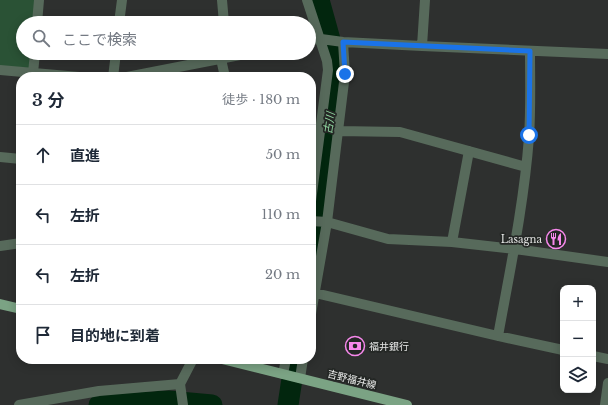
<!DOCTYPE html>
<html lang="ja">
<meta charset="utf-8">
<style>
:root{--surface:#fff;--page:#f2f2f3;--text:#1f2937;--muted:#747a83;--line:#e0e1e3}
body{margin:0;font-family:"Libre Baskerville","Noto Sans JP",serif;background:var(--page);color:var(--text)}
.controls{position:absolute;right:12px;bottom:12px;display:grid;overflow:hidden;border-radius:8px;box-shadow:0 2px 10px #0003}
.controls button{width:36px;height:36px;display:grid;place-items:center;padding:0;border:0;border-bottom:1px solid var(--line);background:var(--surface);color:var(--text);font:20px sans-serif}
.stop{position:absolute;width:12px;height:12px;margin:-9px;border:3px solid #1a73e8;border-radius:50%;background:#fff}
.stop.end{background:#1a73e8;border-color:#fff;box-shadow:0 1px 4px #0008}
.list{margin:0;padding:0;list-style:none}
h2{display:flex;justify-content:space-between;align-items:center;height:52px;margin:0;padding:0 16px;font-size:17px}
h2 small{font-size:13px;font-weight:400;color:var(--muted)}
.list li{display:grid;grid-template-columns:26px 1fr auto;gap:12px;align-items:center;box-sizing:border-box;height:60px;padding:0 16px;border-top:1px solid var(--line)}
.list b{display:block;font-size:15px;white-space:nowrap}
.list em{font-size:13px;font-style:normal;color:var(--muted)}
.icon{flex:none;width:22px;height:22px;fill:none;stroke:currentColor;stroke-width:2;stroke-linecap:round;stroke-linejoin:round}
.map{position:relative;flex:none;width:608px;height:405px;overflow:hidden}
.search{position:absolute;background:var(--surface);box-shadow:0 2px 10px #0003;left:16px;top:16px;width:300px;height:44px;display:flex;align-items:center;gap:10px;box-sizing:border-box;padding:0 14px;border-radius:22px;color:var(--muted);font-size:15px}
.panel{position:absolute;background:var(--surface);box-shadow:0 2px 10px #0003;left:16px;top:72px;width:300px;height:292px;border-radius:16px}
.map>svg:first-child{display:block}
</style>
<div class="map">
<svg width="608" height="405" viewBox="0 0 608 405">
<rect width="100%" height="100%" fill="#2e302f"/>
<path fill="#2a5235" d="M0,0H39L37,23H23V53H35L33,73L0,70Z"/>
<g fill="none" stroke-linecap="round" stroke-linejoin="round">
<path stroke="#02260e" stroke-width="21" d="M311,247L337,67L334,54L319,0
M99,405L168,401L212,405
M288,405L295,359"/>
<path stroke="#576a5b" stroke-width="10" d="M222,0L224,23
M307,0L327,61L328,70L311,201
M37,23L39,0
M119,23L122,0
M309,40L321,39L343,42L422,46L608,54
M422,46L425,0
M221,59L225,77
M0,70L79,77
M33,73L35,53
M113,77L116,53
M127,77L250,53
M338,131L400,132L526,167
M0,157L21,159
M311,221L327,222L388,239L452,242L515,249L608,262
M452,242L469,151
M0,246L21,243
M315,293L498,336L563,350
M311,314L327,222L338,131L345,74L343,42
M498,336C510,270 524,204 529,137C531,108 530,79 530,51
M593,356L608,359
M283,374L286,359
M300,378L303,359
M19,405L99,391L180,384
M183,405L180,384L193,359
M605,405L608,383"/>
<path stroke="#7ba384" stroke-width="10" d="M0,304L21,309
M222,359L407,405"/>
</g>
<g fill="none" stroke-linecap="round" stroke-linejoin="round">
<path stroke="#1a73e8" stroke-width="5" d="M345,74L343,42L530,51L529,135"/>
</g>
<defs>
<symbol id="restaurant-ring" viewBox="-11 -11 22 22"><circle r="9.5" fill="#242725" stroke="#f788ec" stroke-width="1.5"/><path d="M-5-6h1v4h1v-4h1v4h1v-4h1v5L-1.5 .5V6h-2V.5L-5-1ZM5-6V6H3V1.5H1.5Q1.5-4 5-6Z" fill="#f788ec"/></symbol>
<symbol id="bank-ring" viewBox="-11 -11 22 22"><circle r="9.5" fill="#242725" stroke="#f788ec" stroke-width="1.5"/><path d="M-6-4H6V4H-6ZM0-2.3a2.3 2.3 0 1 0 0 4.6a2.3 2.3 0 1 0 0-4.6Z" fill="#f788ec"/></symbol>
</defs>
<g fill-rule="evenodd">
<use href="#restaurant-ring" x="545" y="228" width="22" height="22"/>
<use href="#bank-ring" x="344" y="335" width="22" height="22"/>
</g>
<g text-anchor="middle" stroke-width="3.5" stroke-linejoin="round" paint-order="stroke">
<g font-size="10" fill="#e5e6e5" stroke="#242725" text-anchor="end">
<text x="542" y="243">Lasagna</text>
<text x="369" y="350" text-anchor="start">福井銀行</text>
</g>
<g font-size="10" fill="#e5e6e5" stroke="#242725">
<text transform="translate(352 379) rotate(14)" y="4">吉野福井線</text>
</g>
<g font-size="11" font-style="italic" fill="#92d9a3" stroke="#242725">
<text transform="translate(329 123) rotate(-82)" y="4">古川</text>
</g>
</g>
</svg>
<div class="controls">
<button>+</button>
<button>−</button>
<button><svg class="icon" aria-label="layers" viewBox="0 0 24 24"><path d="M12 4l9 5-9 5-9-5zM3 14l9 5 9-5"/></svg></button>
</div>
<div class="stop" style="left:529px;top:135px"></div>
<div class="stop end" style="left:345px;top:74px"></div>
<div class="search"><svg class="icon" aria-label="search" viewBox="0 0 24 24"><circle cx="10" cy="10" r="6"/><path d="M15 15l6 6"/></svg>ここで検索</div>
<section class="panel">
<h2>3 分<small>徒歩 · 180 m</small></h2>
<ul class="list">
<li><svg class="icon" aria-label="ahead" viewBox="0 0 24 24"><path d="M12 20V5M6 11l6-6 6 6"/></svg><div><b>直進</b></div><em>50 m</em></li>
<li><svg class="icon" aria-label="left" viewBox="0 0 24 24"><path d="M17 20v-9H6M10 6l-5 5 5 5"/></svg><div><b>左折</b></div><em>110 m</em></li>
<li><svg class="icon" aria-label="left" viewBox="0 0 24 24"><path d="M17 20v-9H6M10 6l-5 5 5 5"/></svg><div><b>左折</b></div><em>20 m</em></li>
<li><svg class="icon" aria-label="arrive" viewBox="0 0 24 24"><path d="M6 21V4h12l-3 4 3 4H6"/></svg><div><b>目的地に到着</b></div></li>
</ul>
</section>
</div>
